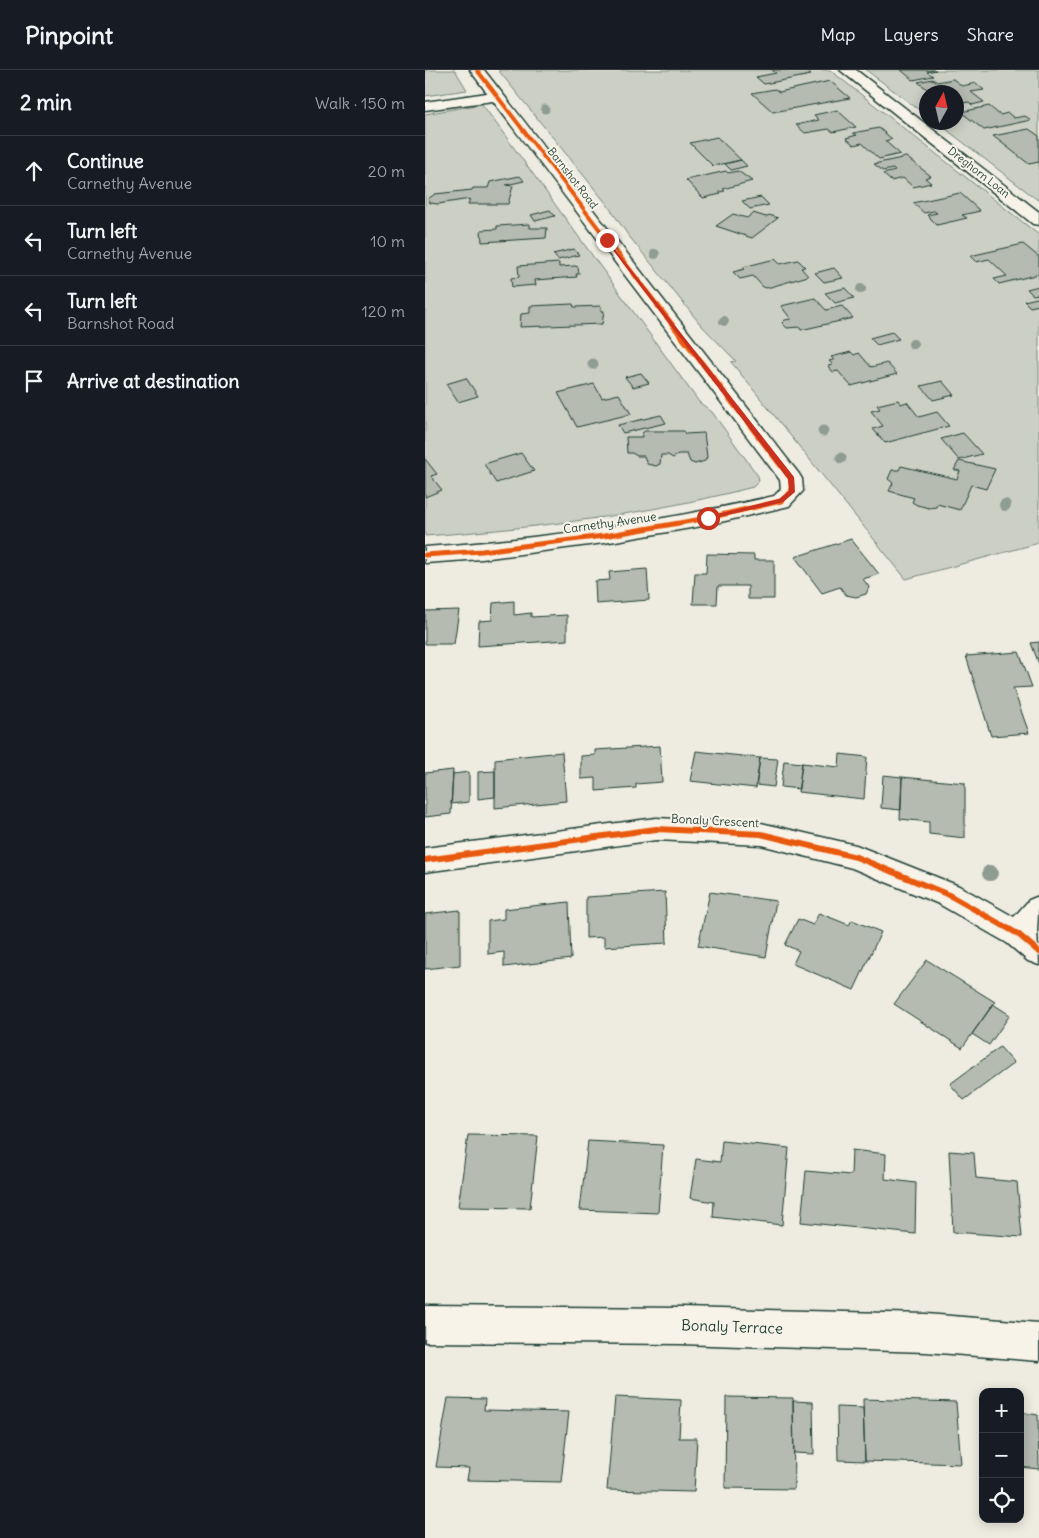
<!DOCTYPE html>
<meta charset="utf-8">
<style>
:root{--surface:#171b24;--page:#242831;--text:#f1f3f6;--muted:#9ea1a6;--line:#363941}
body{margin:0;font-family:Delius,sans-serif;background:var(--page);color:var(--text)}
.controls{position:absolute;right:15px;bottom:15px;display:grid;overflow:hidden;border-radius:10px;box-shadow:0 2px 12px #0003}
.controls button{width:45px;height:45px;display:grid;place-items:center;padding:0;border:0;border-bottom:1px solid var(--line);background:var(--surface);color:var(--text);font:25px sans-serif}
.compass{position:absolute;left:494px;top:15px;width:45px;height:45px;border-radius:50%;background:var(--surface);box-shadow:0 2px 12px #0003;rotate:8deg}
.stop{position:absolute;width:15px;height:15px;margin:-11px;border:4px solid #c8321e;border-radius:50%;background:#fff}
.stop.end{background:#c8321e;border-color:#fff;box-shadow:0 1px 5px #0008}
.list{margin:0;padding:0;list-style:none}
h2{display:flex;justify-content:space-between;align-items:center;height:65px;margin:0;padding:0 20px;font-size:21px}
h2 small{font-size:16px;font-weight:400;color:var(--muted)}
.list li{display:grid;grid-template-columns:32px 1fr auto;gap:15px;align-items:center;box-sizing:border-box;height:70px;padding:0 20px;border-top:1px solid var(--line)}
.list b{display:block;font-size:19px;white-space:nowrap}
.list p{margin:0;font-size:16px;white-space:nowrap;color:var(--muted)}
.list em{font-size:16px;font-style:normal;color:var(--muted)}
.icon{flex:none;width:28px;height:28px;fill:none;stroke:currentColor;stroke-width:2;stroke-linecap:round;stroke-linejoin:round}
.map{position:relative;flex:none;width:614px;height:1468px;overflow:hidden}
header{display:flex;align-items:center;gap:30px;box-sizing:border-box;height:70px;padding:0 25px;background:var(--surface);border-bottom:1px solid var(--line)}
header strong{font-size:24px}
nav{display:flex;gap:28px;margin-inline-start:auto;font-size:18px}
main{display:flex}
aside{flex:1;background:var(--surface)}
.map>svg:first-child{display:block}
</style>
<header>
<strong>Pinpoint</strong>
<nav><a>Map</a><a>Layers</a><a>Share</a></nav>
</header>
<main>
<aside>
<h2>2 min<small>Walk · 150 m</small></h2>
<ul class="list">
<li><svg class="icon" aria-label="ahead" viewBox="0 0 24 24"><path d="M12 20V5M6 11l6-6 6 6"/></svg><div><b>Continue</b><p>Carnethy Avenue</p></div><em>20 m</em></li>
<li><svg class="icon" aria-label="left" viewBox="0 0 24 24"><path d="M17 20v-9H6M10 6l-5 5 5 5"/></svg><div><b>Turn left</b><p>Carnethy Avenue</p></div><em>10 m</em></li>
<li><svg class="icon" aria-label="left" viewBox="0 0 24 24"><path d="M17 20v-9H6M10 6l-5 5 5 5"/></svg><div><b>Turn left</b><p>Barnshot Road</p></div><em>120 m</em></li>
<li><svg class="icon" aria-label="arrive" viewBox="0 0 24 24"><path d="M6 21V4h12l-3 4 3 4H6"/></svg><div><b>Arrive at destination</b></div></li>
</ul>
</aside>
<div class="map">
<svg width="614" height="1468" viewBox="0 0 614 1468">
<rect width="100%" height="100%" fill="#eeece1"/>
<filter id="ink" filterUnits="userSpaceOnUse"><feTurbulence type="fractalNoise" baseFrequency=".02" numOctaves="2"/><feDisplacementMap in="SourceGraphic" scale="10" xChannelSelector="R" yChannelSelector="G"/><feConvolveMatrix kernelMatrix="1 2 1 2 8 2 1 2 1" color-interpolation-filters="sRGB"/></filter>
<g filter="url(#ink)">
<path fill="#cccfc4" stroke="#76867c" d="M0,0H30L42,20L0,26Z
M73,0H405L614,165V473L481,509L306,292L311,291L276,255L203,165L181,133Z
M441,0H614V131L513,53L532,52V22H502L501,45Z
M57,34L274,332L287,342L333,406L334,411L328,417C221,445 110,458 0,466V44Z"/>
<path fill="#b5bbb0" stroke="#1f3d34" d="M347,0H380L386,5L339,14L331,7L351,3Z
M476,0H511L502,2L508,6L488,10Z
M508,9L512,12L528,9L537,16L551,13L559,20L546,22L559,32L547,35L544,32L532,34V22H506L493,12Z
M405,11L425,28L348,42L327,23L350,19L354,22Z
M564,36L575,45L583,43L589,48L600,46L606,50L559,60L536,42Z
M412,40L431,57L408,62L404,59L380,63L371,55L394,50L389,45Z
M454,58L467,69L460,71L475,84L454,89L437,73L429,75L421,68L432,65L428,63Z
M604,59L614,66V92L604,94L568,66Z
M292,67L316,90L288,96L265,73Z
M481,87L506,106L500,108L506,113L488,117L478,108L466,111L458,104L470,101L468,99L458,101L449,94Z
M316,90L322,96L306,100L300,94Z
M301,101L303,103L313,101L327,111L298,119L300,121L294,122L296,124L278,128L261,110Z
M95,106L99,111L81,115L88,116L83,134H43L45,129L13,134L5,133L3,129L10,124L47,120L48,118H63L65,112Z
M535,123L555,141L537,145L542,148L512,155L502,145L512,143L509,141L499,143L488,133Z
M336,127L344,135L325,139L317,131Z
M125,140L130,146L110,151L106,145Z
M328,143L341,147L344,145L353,148L327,168L291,156L308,144L322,148Z
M105,154V158H122L121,168L57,172L56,160L72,159V156Z
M598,174L614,187V204L574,214L569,209L582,206L564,189L551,192L545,186Z
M149,179L154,185L133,190L128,184Z
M350,189L355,194L373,190L380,197L376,198L383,206L342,218L338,217L328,206L315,209L308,202L320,199L318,197Z
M134,193V197L150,196L153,197L154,204H151L152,207L110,210L111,215L87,217L86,208L94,207L93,196Z
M409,198L418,208L399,212L390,203Z
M614,216V224L608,225L602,219Z
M420,218L429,228L410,233L400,223Z
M390,228L401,240L417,236L428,248L376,260L374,257L362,258L357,253L360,250L366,249L356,236Z
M612,228H614V235L605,237L599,231Z
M148,234L149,237L176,236V241H179L177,254L95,257L96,244L105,243V236Z
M467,262L474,269L452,275L445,268Z
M426,282L429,285L434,283L446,297L462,293L472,304L426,316L413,301L408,302L403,296L408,295L404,291L409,290L406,287Z
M216,303L224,313L208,317L200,307Z
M41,308L53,326L33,332L21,314Z
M517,311L529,325L508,330L496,316Z
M169,314L177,328L194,324L206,344L152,357L133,323Z
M473,330L476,334L482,332L494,347L512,342L524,356L460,373L448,359L458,356L446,341L455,339L452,335Z
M236,345L241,353L198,363L193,355Z
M220,361H259L260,364L279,363L282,387L280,391L270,394L265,392L262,384H253L248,388L243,385H236L235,394L231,396L222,394L219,386H212L207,383H202L201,367H217V363Z
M538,363L557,384L534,390L516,369Z
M96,383L109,401L71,413L59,394Z
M0,389L12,404L6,406L17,420L0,427Z
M534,391L570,399L561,419L546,415L535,440L512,434L511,437L504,438L492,435L487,432L489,428L464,421L468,413L463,409L467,400H474L476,396L532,409L535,401L529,400Z
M426,469L454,504L438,509L444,517L441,524L431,527L421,525L415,517L397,523L370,487Z
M282,484L329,485V490H349V529H323V516H293L292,534H268L270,503H281Z
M222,499L224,530L171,534L170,511L185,510L184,502Z
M89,531V545L106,543V547L142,545V570L53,576L54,551L67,550L68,533Z
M34,540L29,574H0V541Z
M614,572V594L606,573Z
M594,582L607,617L588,618L604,663L566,666L541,586Z
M235,676L237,712L211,714V718L171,721V708L156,709V686L170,685V680Z
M271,681L335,688L331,718L265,711Z
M137,682L141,731L70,738V689Z
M415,684L442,687L439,729L373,722L377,693L414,697Z
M335,688L353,689L349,717L331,715Z
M359,691L377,693L374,719L356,717Z
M28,700L26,744L0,747V703Z
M70,701V727L53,729V702Z
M44,702V732L26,734L28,704Z
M458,705L477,707L476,740L456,738Z
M477,707L540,713V768L504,764V752L475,749Z
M240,822L242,873L179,877V867L161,868V827Z
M285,822L351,831L341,887L273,876Z
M144,832L146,889L79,897V882L63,884V851L79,849V839Z
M35,840V895L0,899V844Z
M394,843L424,855L427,850L456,862L429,920L368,894L374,881L360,875L373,849L388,855Z
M502,890L570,932L537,978L469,934Z
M568,934L585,945L564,975L547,964Z
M575,977L589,993L539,1030L525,1014Z
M43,1065L113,1066L105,1138L33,1137Z
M163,1071L238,1075L233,1143L155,1140Z
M297,1071L364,1078L357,1155L288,1147L289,1132L265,1128L271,1089L295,1092Z
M427,1080L461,1084L460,1109L491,1113L490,1164L376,1152L381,1101L426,1105Z
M524,1081L549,1083L551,1108L592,1112L597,1167L528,1162Z
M190,1327L256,1330L254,1368H272L269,1422L182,1420Z
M301,1327L368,1328L369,1419L300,1418Z
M23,1328L60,1329L59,1340L144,1342L136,1412L42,1410L44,1398L11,1397Z
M438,1329L531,1332L536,1394L440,1391Z
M368,1331L388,1332L389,1384L369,1383Z
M412,1337L438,1338L440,1391L413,1390Z
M595,1342L613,1345L614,1399L595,1397Z"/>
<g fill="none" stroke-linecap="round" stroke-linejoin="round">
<defs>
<path id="street" d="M45,0H59L374,404L377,409L378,421L364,436L283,455L179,473L57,489L0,493V477C118,469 234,452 349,426L356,419L355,410L68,31L0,40V32L62,23Z
M415,0H431L614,142V155L608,154Z
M231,748L336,753L431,775L534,816L589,847L604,830L614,826L612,862L614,895L603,891L582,873L514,834L427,798L336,775L231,770L0,802V778Z
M0,1236L256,1238L501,1244L614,1253V1291L501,1282L256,1274L0,1272Z"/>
</defs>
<use href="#street" stroke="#1f3d34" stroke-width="3"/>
<use href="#street" fill="#f7f3e8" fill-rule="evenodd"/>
<defs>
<path id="cycleway-far2" d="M52,0L234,237"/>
<path id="cycleway-far1" d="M0,485L57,481L179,466L283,448L356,431L367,421L366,409L233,236"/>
<path id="cycleway" d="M0,790L231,759L336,764L431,787L524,825L593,864L614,882"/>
</defs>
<use href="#cycleway-far2" stroke="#f7f3e8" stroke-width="5.5"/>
<use href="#cycleway-far1" stroke="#f7f3e8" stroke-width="8"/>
<use href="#cycleway" stroke="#f7f3e8" stroke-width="9"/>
<use href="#cycleway-far2" stroke="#e8590c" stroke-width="4"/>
<use href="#cycleway-far1" stroke="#e8590c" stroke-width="5"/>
<use href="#cycleway" stroke="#e8590c" stroke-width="6"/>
</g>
<g fill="#8f9c92">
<circle cx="120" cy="39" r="4.5"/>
<circle cx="230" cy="184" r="5"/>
<circle cx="436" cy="219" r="5"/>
<circle cx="299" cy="251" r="5"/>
<circle cx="488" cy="274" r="5"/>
<circle cx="168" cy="294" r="5.5"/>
<circle cx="398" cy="361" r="5.5"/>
<circle cx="416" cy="388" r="5.5"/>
<circle cx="580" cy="435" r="6"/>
<circle cx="565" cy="803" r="8"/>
</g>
</g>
<path fill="#c8321e" d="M182,169L369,407L370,422L358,432L281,450V447L354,429L364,421L363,409L181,171Z"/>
<g text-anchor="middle" stroke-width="4" stroke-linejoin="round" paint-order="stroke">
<g font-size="11" fill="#1f3d34" stroke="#f7f3e8">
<text transform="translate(554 102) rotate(38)" y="4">Dreghorn Loan</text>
<text transform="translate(148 108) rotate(52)" y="4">Barnshot Road</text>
</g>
<g font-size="12" fill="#1f3d34" stroke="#f7f3e8">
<text transform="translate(185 453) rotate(-8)" y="4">Carnethy Avenue</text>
<text transform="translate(290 751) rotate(3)" y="4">Bonaly Crescent</text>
</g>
<g font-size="15" fill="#1f3d34" stroke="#f7f3e8">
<text transform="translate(307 1257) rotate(2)" y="5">Bonaly Terrace</text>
</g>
</g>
</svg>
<div class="controls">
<button>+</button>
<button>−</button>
<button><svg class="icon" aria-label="locate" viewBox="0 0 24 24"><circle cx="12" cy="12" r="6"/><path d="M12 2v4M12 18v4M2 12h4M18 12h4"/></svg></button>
</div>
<svg class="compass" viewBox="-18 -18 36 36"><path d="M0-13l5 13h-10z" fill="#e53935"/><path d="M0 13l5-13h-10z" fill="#9ea1a6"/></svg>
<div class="stop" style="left:283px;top:448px"></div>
<div class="stop end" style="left:182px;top:170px"></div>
</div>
</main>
